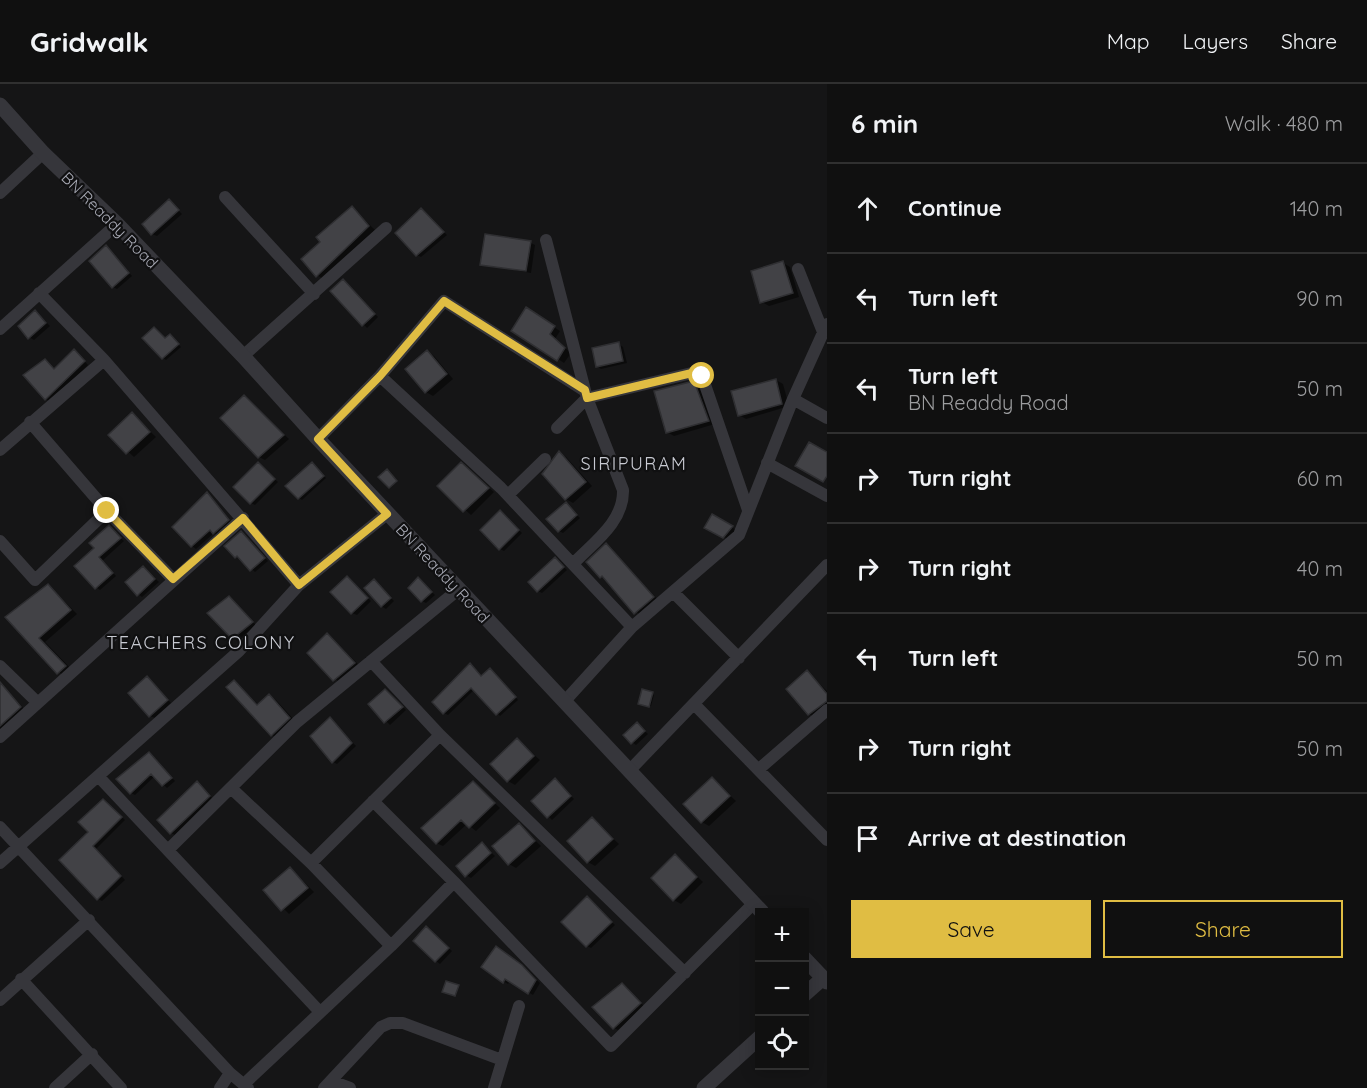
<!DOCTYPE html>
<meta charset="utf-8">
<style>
:root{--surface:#101010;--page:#1e1e1e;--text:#f1f3f6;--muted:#9c9d9f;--line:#303030;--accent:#e0bd43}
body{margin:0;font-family:Quicksand,sans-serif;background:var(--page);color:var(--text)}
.controls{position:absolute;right:18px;bottom:18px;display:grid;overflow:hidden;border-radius:0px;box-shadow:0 3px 15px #0003}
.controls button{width:54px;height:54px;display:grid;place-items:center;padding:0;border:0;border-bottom:2px solid var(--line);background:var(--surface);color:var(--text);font:30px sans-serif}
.stop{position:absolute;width:18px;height:18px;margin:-14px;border:4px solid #e0bd43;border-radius:50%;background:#fff}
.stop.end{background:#e0bd43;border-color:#fff;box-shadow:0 2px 6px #0008}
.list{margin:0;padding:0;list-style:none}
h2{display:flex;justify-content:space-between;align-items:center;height:78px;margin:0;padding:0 24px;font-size:26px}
h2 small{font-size:20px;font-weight:400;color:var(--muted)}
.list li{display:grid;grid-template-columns:39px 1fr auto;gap:18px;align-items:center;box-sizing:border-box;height:90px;padding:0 24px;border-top:2px solid var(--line)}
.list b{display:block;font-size:22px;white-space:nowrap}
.list p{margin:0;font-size:20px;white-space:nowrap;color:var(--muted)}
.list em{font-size:20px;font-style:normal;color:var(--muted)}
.actions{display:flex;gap:12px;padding:18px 24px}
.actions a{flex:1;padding:14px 0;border:2px solid var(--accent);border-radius:0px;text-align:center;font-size:21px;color:var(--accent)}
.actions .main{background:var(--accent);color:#111}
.icon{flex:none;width:33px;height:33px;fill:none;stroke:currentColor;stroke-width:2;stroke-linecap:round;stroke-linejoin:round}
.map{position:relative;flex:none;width:827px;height:1004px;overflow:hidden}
header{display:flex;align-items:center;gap:36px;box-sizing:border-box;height:84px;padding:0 30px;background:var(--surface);border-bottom:2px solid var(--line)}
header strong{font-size:28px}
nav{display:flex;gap:33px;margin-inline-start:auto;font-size:21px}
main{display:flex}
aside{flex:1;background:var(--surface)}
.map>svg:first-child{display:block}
</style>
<header>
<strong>Gridwalk</strong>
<nav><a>Map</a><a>Layers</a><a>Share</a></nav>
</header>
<main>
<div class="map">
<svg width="827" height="1004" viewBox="0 0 827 1004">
<rect width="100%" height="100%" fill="#151516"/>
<path fill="#0007" d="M169,117L182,130L157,152L152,150Z
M352,124L375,146L323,195L317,191L322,158Z
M421,126L447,151L421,173L417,171Z
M531,159L535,161L531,189L481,180Z
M106,163L132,192L117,205L113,203Z
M783,179L790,183L799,213L769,222L762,218Z
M343,197L378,233L367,244L332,207Z
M526,225L560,247L555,255L571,269L564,279L558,275Z
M36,228L50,242L34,256L29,253Z
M170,252L181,263L166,276L163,274L166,256Z
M619,260L623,263L627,279L601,285L597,282Z
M427,268L434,272L453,295L433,312L426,308Z
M78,270L88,281L50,318L46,315L45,277L55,285Z
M776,296L783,300L789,322L746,335L739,331Z
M694,298L701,303L715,340L674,352L667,348Z
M244,313L289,355L265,376L259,373Z
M132,330L156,353L134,373L110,351Z
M559,369L566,373L592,402L573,419L566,415L552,381L554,373Z
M258,380L278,398L255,421L251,419Z
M312,380L326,394L302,416L299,414Z
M461,380L494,408L471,431L439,402Z
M207,410L232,439L218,451L214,449L196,465L192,462Z
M566,420L580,434L563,449L559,447Z
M501,428L522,449L504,467L500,465Z
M713,432L736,446L728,455L706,443Z
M110,444L124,457L102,477L116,492L100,506L96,503V464Z
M241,449L268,477L255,488L241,474L235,473Z
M606,461L659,517L641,532L588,479Z
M555,475L567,486L542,509L538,507Z
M143,483L159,498L142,513L138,510Z
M347,494L371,517L357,531L352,529Z
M419,495L435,511L426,519L422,517Z
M374,497L394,517L386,525L381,522Z
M48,501L77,530L45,558L72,586L64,593L7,533Z
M229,514L256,541L237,557L209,529Z
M328,551L361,583L341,600L309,569Z
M473,583L482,593L490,586L494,588L518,616L500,632L475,605L448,631L444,629L434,618Z
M807,588L827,607V626L816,634L809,630L788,605Z
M147,594L171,619L155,634L150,632Z
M234,598L259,621L269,612L276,616L296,638L279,655L272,651Z
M3,603L26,627L0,651V606Z
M386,606L406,626L390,641L370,621Z
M643,607L654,611L651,622L639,619Z
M330,635L356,662L337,680L333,678Z
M637,640L648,650L636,661L632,658Z
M517,656L540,676L515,701L508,697Z
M149,670L175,697L167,704L155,692L135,711L131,709Z
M712,695L736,717L709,742L702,738Z
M555,696L574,715L552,736L533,717Z
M197,699L214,716L175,751L171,749Z
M473,699L500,724L476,747L467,740L443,762L436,759Z
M107,719L125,736L96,765L125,796L102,817L98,815L90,748Z
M592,735L619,760L595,782L588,778Z
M519,741L541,762L516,784L509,780Z
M482,760L495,772L471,794L466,791Z
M675,772L703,798L681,820L674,816Z
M291,785L314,808L289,830L266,807Z
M588,814L615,841L591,864L587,862Z
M427,844L452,867L440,880L436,877Z
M500,866L527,886L540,899L533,911L510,897L508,900L503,897Z
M622,901L644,922L618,946L614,944Z"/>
<path fill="#424246" stroke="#2f2f32" stroke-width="1.5" d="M169,115L179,126L151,151L142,140Z
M352,122L369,142L316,193L301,175L320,158L316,153Z
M421,124L444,148L416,172L395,149Z
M485,150L531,157L526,187L480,181Z
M106,161L129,189L112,204L89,177Z
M783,177L793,209L760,219L751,187Z
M343,195L375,230L362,242L330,207Z
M526,223L555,242L550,250L565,264L557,277L511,247Z
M35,226L46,239L28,255L18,242Z
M154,243L165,254L170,250L179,260L162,275L142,254Z
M619,258L623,277L596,283L592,264Z
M74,265L85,277L45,316L23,291L45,275L54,285Z
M427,266L447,290L425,309L405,285Z
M776,295L782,320L738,332L731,307Z
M694,297L709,337L666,349L654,307Z
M244,311L284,351L258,374L220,334Z
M132,328L150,348L126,370L108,351Z
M809,358L827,368V392L823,398L795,382Z
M559,367L586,398L565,416L542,390Z
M258,378L275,395L250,420L233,403Z
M312,378L324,392L298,415L285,402Z
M461,378L489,404L463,428L437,402Z
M387,385L397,397L389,404L378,393Z
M207,408L229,436L213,450L210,446L191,463L172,443Z
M566,418L577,431L558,448L546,435Z
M500,426L519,446L499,466L480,446Z
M712,430L733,442L723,454L704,444Z
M109,441L121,454L99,473L113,489L95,505L74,482L94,464L89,459Z
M241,447L265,474L250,487L237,472L235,474L224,462Z
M606,459L654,513L634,530L602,492L600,494L586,478Z
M555,473L564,483L537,508L528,498Z
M143,482L155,495L137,512L125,498Z
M347,492L368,514L351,530L330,508Z
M418,493L432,508L421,518L408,504Z
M374,495L391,514L381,523L364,504Z
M48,500L71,526L39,554L66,582L57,590L5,533Z
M229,512L253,538L232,555L207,529Z
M327,549L355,579L333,597L307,569Z
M470,579L481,592L490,584L516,613L496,631L471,604L443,630L432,618Z
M807,586L827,610V617L808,631L786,605Z
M147,592L168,616L149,633L128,609Z
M234,596L257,621L269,610L290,634L271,652L226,603Z
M0,598L21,623L0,642Z
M385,605L403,623L384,639L368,620Z
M642,605L653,608L649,623L638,620Z
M330,633L352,659L332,679L310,652Z
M637,638L645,647L631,660L623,651Z
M517,654L534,672L507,698L490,680Z
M149,668L172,694L162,702L151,690L130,710L116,695Z
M712,693L730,712L701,739L683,720Z
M555,694L571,712L547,734L531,717Z
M197,697L210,712L170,750L157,736Z
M473,697L495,719L469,744L461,736L436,760L421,744Z
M103,715L122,733L93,762L121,792L97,816L59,776L88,748L78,738Z
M592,733L613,755L587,779L567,757Z
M519,739L535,757L508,781L492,762Z
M482,758L491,769L465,793L456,782Z
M675,770L697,793L673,817L651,794Z
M290,783L308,804L281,827L263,806Z
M587,812L612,838L586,863L561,838Z
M426,842L449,864L435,878L413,857Z
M496,862L522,881L536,896L528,910L505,895L503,899L481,883Z
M446,897L459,901L455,912L442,908Z
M622,899L641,919L613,945L592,923Z"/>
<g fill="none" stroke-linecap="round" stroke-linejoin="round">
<path stroke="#36363b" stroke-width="12" d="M0,109L43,69
M225,113L314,210
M546,156L587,314L623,406C624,438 593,459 573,480
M798,185L823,248
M39,209L104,276L299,501
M0,245L117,140
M243,272L386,144
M380,292L501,404L632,543
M793,315L827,334
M30,338L107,427L173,495
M557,344L587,314L696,288L702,292L748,426
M318,355L380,292L444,217L585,307
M0,366L104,276
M767,379L827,412
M508,411L545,375
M0,457L35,496L107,427
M673,508L739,574
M371,577L440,651L685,889
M0,582L37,618
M564,618L632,543L739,451L793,315L827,240
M695,621L827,756
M0,653L243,434
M759,685L827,626
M629,687L827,481
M98,692L320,928
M231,704L311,779L391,862L244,1000
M373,717L454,798L391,862
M0,743L230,989L248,1004
M168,766L297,638L459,505
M0,779L239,567L299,501L387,430
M311,779L440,651
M454,798L611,962L753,820
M21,895L121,1004
M0,916L89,836
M331,997L350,1004
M55,1004L92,970
M220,1004L230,989
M324,1004L381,943L390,939H403L502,976
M494,1004L519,922"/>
<path stroke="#36363b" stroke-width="15" d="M0,21L43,69L117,140L243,272L318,355L762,828
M804,874L827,898
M804,911L823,894
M704,1004L760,953"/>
</g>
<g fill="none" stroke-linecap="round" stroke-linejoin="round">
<path stroke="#e0bd43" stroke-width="8" d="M107,427L173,495L243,434L299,501L387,430L318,355L380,292L444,217L585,306L587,314L696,288L702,292"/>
</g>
<g text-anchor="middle" stroke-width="4.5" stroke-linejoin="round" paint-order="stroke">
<g font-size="16" fill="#a8aab5" stroke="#101011">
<text transform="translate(110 136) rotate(45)" y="6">BN Readdy Road</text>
<text transform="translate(443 489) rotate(47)" y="6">BN Readdy Road</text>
</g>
<g font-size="18" letter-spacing="1.5" fill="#c8cad2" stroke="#101011">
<text x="634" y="386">SIRIPURAM</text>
<text x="201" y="565">TEACHERS COLONY</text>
</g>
</g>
</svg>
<div class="controls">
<button>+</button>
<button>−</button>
<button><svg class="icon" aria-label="locate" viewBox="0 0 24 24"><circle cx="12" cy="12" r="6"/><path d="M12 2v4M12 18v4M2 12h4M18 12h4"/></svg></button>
</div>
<div class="stop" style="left:702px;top:292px"></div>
<div class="stop end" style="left:107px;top:427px"></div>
</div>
<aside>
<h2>6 min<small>Walk · 480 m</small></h2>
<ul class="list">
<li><svg class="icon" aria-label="ahead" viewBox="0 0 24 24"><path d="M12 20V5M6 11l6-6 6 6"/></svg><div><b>Continue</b></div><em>140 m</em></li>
<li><svg class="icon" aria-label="left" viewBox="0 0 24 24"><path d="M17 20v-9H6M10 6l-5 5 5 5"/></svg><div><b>Turn left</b></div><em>90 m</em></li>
<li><svg class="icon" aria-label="left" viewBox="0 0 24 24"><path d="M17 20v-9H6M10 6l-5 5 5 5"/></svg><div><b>Turn left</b><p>BN Readdy Road</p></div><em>50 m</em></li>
<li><svg class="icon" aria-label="right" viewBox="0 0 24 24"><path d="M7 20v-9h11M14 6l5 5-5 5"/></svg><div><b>Turn right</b></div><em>60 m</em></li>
<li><svg class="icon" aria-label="right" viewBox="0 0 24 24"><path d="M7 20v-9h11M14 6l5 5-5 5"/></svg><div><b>Turn right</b></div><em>40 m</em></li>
<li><svg class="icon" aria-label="left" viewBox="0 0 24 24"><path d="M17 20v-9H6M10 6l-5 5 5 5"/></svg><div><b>Turn left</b></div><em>50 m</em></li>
<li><svg class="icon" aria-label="right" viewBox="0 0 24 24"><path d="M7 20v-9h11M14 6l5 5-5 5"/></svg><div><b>Turn right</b></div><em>50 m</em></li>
<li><svg class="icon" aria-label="arrive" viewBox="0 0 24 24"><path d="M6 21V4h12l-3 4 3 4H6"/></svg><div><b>Arrive at destination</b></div></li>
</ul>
<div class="actions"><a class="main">Save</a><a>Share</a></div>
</aside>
</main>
